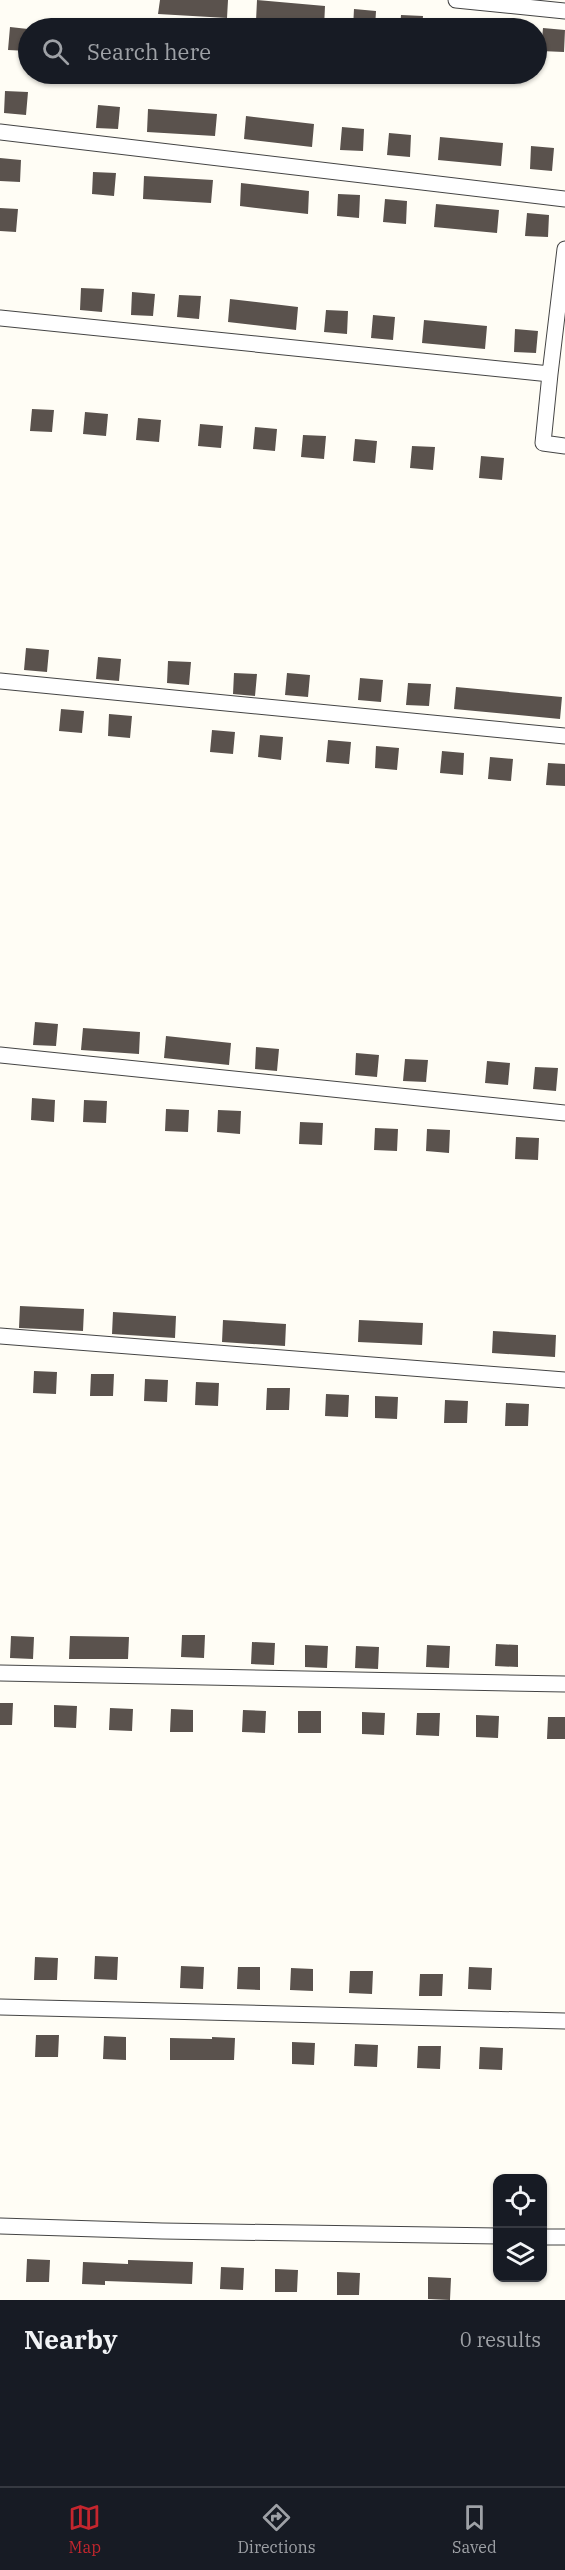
<!DOCTYPE html>
<style>
:root{--surface:#171b24;--page:#20242c;--text:#f1f3f6;--muted:#9ea1a6;--line:#363941;--accent:#c4262e}
body{margin:0;font-family:"IBM Plex Serif",serif;background:var(--page);color:var(--text)}
.controls{position:absolute;right:18px;bottom:18px;display:grid;overflow:hidden;border-radius:12px;box-shadow:0 2px 4px #0004}
.controls button{width:54px;height:54px;display:grid;place-items:center;padding:0;border:0;border-bottom:2px solid var(--line);background:var(--surface);color:var(--text);font:30px sans-serif}
.list{margin:0;padding:0;list-style:none}
h2{display:flex;justify-content:space-between;align-items:center;height:78px;margin:0;padding:0 24px;font-size:26px}
h2 small{font-size:20px;font-weight:400;color:var(--muted)}
.icon{flex:none;width:33px;height:33px;fill:none;stroke:currentColor;stroke-width:2;stroke-linecap:round;stroke-linejoin:round}
.map{position:relative;flex:none;width:565px;height:2300px;overflow:hidden}
.search{position:absolute;background:var(--surface);box-shadow:0 2px 4px #0004;left:18px;right:18px;top:18px;height:66px;display:flex;align-items:center;gap:15px;box-sizing:border-box;padding:0 21px;border-radius:33px;color:var(--muted);font-size:22px}
.sheet{height:186px;background:var(--surface)}
nav{display:flex;justify-content:space-around;align-items:center;box-sizing:border-box;height:84px;border-top:2px solid var(--line);background:var(--surface);font-size:16px;color:var(--muted)}
nav a{display:grid;justify-items:center;gap:3px}
nav .on{color:var(--accent)}
.map>svg:first-child{display:block}
</style>
<div class="map">
<svg width="565" height="2300" viewBox="0 0 565 2300">
<rect width="100%" height="100%" fill="#fffdf5"/>
<path fill="#5a524d" d="M160,0H228L227,18L158,14Z
M257,0L325,6L324,28L256,21Z
M354,9L376,11L375,28H353Z
M401,15L423,16L422,28H400Z
M10,27L28,29V51L8,50Z
M543,28L565,30L564,52L541,51Z
M5,91L28,92L26,115L4,113Z
M98,105L120,107L118,129L96,128Z
M148,109L217,114L215,136L147,132Z
M246,116L314,124L312,147L244,139Z
M342,127L364,129L363,151L340,150Z
M389,133L411,135L410,157L387,155Z
M440,137L503,143L501,166L438,160Z
M531,146L554,148L552,171L530,169Z
M0,158L21,160L20,182L0,181Z
M93,172L116,173L114,196L92,194Z
M144,176L213,180L211,203L143,199Z
M241,183L309,191L308,214L240,206Z
M338,194L360,195L359,218L337,216Z
M385,199L407,201L406,224L383,222Z
M436,204L499,210L497,233L434,227Z
M0,208L18,209L16,232L0,231Z
M527,213L549,215L548,237L525,236Z
M81,288L104,289L102,312L80,310Z
M132,292L155,294L153,316L131,315Z
M179,295L201,296L199,319L177,317Z
M230,299L298,307L296,330L228,322Z
M326,310L348,311L347,334L324,332Z
M373,315L395,317L393,340L371,338Z
M424,320L487,326L485,349L422,343Z
M515,329L538,331L536,353L514,352Z
M32,409L54,410L52,432L30,431Z
M85,412L108,414L106,436L83,434Z
M138,418L161,420L159,442L136,440Z
M200,424L223,426L221,448L198,446Z
M255,427L277,429L275,451L253,449Z
M303,435L326,436L324,459L301,457Z
M355,439L377,441L375,463L353,461Z
M412,446L435,447L433,470L410,468Z
M481,456L504,458L502,480L479,478Z
M26,648L49,650L47,672L24,670Z
M98,657L121,659L119,681L96,679Z
M168,661L191,662L189,685L167,683Z
M234,673L257,674L255,696L233,694Z
M287,673L310,675L308,697L285,695Z
M360,678L383,680L381,702L358,700Z
M408,683L431,684L429,706L406,705Z
M456,687L562,697L560,719L454,709Z
M61,709L84,711L82,733L59,731Z
M109,714L132,716L130,738L108,736Z
M212,730L235,732L233,754L210,752Z
M260,735L283,737L281,760L258,757Z
M328,740L351,742L349,764L326,762Z
M376,746L399,748L397,770L375,768Z
M442,751L464,753L463,775L440,773Z
M490,757L513,759L511,781L488,779Z
M548,763L565,764V786L546,785Z
M35,1022L58,1024L56,1046L33,1045Z
M83,1028L140,1032L139,1054L81,1050Z
M166,1036L231,1043L229,1065L164,1058Z
M256,1047L279,1049L277,1071L255,1069Z
M356,1053L379,1055L377,1077L355,1075Z
M405,1059L428,1060L426,1082L403,1081Z
M487,1061L510,1063L508,1085L485,1083Z
M535,1067L558,1068L556,1091L533,1089Z
M32,1098L55,1100L54,1122L31,1120Z
M84,1100L107,1101L106,1123L83,1122Z
M166,1109L189,1110L188,1132L165,1131Z
M218,1110L241,1111L240,1134L217,1132Z
M300,1122L323,1123L322,1145L299,1144Z
M375,1128L398,1129L397,1151L374,1150Z
M427,1129L450,1130L449,1153L426,1151Z
M516,1137L539,1138L538,1160L515,1159Z
M20,1306L84,1309L83,1331L19,1328Z
M113,1312L176,1316L175,1338L112,1334Z
M223,1320L286,1324L285,1346L222,1342Z
M359,1320L423,1323L422,1345L358,1342Z
M493,1331L556,1335L555,1357L492,1353Z
M34,1371L57,1372L56,1394L33,1393Z
M91,1374H114L113,1396H90Z
M145,1379L168,1380L167,1402L144,1401Z
M196,1382L219,1383L218,1406L195,1405Z
M267,1388H290L289,1410H266Z
M326,1394L349,1395L348,1417L325,1416Z
M375,1396L398,1397L397,1419L375,1418Z
M445,1400L468,1401L467,1423H444Z
M506,1403L529,1404L528,1426H505Z
M182,1635H205L204,1658L181,1657Z
M11,1636L34,1637L33,1659L10,1658Z
M70,1636L129,1637L128,1659H69Z
M252,1642L275,1643L274,1665L251,1664Z
M496,1644L518,1645V1667L495,1666Z
M305,1645L328,1646L327,1668L305,1667Z
M427,1645L450,1646L449,1668L426,1667Z
M356,1646L379,1647L378,1669L355,1668Z
M0,1703H13L12,1725H0Z
M54,1705L77,1706L76,1728L54,1727Z
M110,1708L133,1709L132,1731L109,1730Z
M171,1709L193,1710V1732H170Z
M243,1710L266,1711L265,1733L242,1732Z
M298,1711H321V1733H298Z
M362,1712L385,1713L384,1735L362,1734Z
M417,1713H440L439,1736L416,1735Z
M476,1715L499,1716L498,1738L476,1737Z
M548,1717H565V1739H547Z
M95,1956L118,1957L117,1980L94,1979Z
M35,1957L58,1958L57,1980H34Z
M181,1966L204,1967L203,1989L180,1988Z
M238,1967H260V1990L237,1989Z
M469,1967L492,1968L491,1990L468,1989Z
M291,1968L313,1969V1991L290,1990Z
M350,1971H373L372,1994L349,1993Z
M420,1974H443L442,1996H419Z
M36,2035H59L58,2057H35Z
M104,2036L126,2037V2060L103,2059Z
M212,2037L235,2038L234,2060H170V2038L212,2039Z
M292,2042L315,2043L314,2065L292,2064Z
M355,2044L378,2045L377,2067L354,2066Z
M418,2046H441L440,2069L417,2068Z
M480,2047L503,2048L502,2070L479,2069Z
M27,2259L50,2260L49,2282H26Z
M128,2260L193,2262L192,2284L105,2281V2285L82,2284L83,2262L128,2264Z
M221,2267L244,2268L243,2290L220,2289Z
M275,2269L298,2270L297,2292H275Z
M337,2272L360,2273L359,2295H337Z
M428,2277L451,2278L450,2300L428,2299Z"/>
<g fill="none" stroke-linecap="round" stroke-linejoin="round">
<defs>
<path id="minor" d="M456,0L565,11
M0,132L565,199
M0,318L550,374L543,443L565,446
M550,374L565,249
M0,681L565,736
M0,1055L565,1113
M0,1336L565,1380
M0,1673L565,1684
M0,2007L565,2021
M0,2226L162,2231L498,2236
M542,2237H565"/>
</defs>
<use href="#minor" stroke="#444" stroke-width="17"/>
<use href="#minor" stroke="#fff" stroke-width="15"/>
</g>
</svg>
<div class="controls">
<button><svg class="icon" aria-label="locate" viewBox="0 0 24 24"><circle cx="12" cy="12" r="6"/><path d="M12 2v4M12 18v4M2 12h4M18 12h4"/></svg></button>
<button><svg class="icon" aria-label="layers" viewBox="0 0 24 24"><path d="M12 4l9 5-9 5-9-5zM3 14l9 5 9-5"/></svg></button>
</div>
<div class="search"><svg class="icon" aria-label="search" viewBox="0 0 24 24"><circle cx="10" cy="10" r="6"/><path d="M15 15l6 6"/></svg>Search here</div>
</div>
<section class="sheet">
<h2>Nearby<small>0 results</small></h2>
<ul class="list">
</ul>
</section>
<nav>
<a class="on"><svg class="icon" aria-label="map" viewBox="0 0 24 24"><path d="M3 6l6-2 6 2 6-2v14l-6 2-6-2-6 2zM9 4v14M15 6v14"/></svg>Map</a>
<a><svg class="icon" aria-label="directions" viewBox="0 0 24 24"><path d="M12 3l9 9-9 9-9-9zM9 14v-3h6M13 9l2 2-2 2"/></svg>Directions</a>
<a><svg class="icon" aria-label="saved" viewBox="0 0 24 24"><path d="M7 4h10v16l-5-4-5 4z"/></svg>Saved</a>
</nav>
